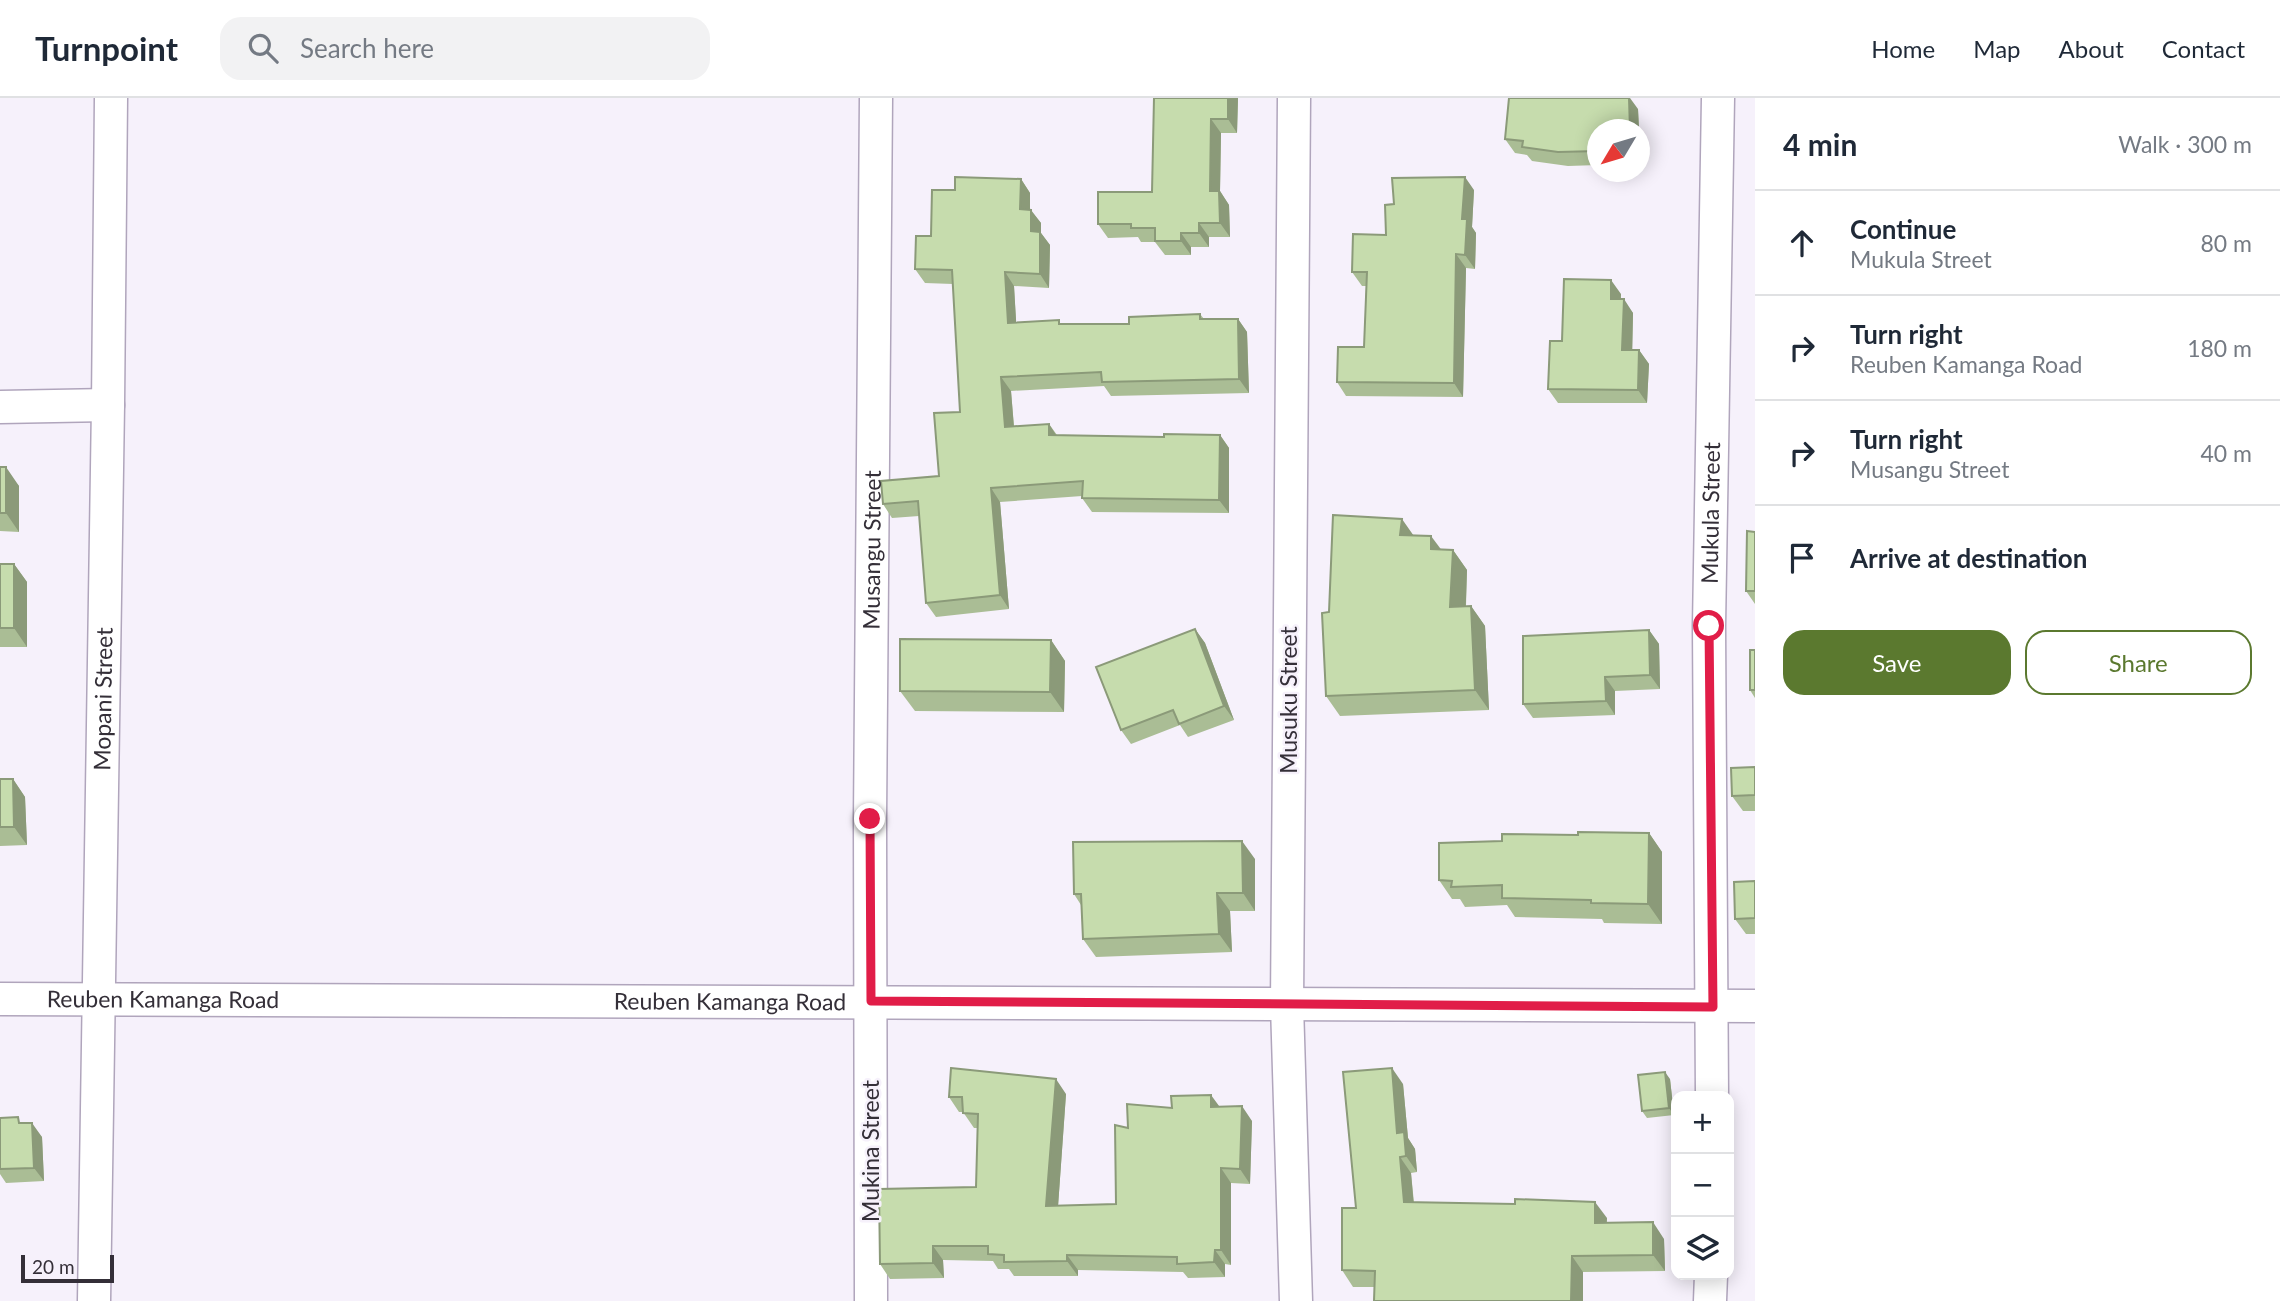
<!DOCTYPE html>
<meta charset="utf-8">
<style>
:root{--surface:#fff;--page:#f2f2f3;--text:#1f2937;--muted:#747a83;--line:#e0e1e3;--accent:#5b792f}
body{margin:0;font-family:Lato,sans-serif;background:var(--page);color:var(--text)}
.controls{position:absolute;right:21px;bottom:21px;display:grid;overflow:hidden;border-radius:14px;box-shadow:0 4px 18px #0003}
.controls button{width:63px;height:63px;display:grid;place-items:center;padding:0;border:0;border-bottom:2px solid var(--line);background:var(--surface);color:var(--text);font:35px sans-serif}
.compass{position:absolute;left:1587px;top:21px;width:63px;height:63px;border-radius:50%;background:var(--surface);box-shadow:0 4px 18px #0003;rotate:232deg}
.scale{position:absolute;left:21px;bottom:18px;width:93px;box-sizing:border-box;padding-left:7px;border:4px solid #342f38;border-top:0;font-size:19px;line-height:24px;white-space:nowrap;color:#342f38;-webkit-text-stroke:5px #f6f1fb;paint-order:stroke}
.stop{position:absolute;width:21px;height:21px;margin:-16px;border:5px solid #e11d48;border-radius:50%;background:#fff}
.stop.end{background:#e11d48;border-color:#fff;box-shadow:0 2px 7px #0008}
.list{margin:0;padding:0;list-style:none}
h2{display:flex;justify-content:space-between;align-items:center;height:91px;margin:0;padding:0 28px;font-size:30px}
h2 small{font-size:23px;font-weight:400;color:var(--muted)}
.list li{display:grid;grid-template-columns:46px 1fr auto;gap:21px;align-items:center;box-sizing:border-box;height:105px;padding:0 28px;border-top:2px solid var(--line)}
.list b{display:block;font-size:26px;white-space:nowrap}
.list p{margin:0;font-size:23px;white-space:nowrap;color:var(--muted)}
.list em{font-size:23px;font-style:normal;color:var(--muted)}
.actions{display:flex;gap:14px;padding:21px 28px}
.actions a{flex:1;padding:16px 0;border:2px solid var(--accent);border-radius:21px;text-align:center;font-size:24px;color:var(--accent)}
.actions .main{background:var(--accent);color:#fff}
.icon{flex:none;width:38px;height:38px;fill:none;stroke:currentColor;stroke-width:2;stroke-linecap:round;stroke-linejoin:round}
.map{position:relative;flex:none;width:1755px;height:1203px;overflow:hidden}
header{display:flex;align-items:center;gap:42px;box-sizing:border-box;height:98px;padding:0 35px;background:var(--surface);border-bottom:2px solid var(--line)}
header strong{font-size:33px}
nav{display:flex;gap:38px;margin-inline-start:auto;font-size:24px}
.search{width:490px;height:63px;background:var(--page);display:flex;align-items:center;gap:18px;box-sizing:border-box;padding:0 24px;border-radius:21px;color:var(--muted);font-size:26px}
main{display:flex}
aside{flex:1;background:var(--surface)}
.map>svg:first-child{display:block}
</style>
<header>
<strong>Turnpoint</strong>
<div class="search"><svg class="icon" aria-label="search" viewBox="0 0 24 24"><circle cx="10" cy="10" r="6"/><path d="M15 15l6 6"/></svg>Search here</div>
<nav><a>Home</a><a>Map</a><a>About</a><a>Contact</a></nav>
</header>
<main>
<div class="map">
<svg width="1755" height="1203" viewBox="0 0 1755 1203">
<rect width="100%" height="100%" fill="#f6f1fb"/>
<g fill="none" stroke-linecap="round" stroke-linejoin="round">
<defs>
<g id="street">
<path d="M1294,0L1287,907L1296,1203"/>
<path d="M0,309L108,307"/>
<path id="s1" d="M0,901L1755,908"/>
<path id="s2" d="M1712,998L1709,528L1718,0"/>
<path id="s3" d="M94,1203L108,307L111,0"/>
<path id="s4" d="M871,1203L870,721L876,0"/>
<path d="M1710,1203L1711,1177"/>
</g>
</defs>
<use href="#street" stroke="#b0a5bc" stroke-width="35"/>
<use href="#street" stroke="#fff" stroke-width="32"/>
</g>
<path fill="#aabd95" d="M1154,0H1238L1237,35H1221L1220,93L1229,107L1230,139H1209V149H1191V157H1165L1155,144H1141L1138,139L1108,140L1098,126L1152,94Z
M1638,11L1639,32H1598V67L1568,68L1532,63L1527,57L1515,55L1505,41Z
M1021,81L1030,95V112L1041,125V135L1050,147L1049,190L1014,188L1016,224L1062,226H1129L1200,216L1204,221H1238L1247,234L1249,295L1111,298L1104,288L1011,293L1014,328L1049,326L1057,337L1164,339L1220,337L1229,350V415L1092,414L1082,400V398L1000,404L1009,511L936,519L926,505L919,418L892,420L883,406L939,378L960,314L953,186L925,185L915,171L955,92Z
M1474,92L1472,129L1476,135L1475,171L1466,170L1463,299L1346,298L1337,284L1364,249L1366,188H1362L1352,174L1386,137L1394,106Z
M1621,196V201L1633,215L1632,252H1639L1649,266L1647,305H1558L1548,291L1562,243Z
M0,369L19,388V434L0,433Z
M1755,434V506L1746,493Z
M1413,437L1440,451L1453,452L1467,472L1466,508H1471L1485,528L1489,612L1340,618L1326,598L1329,514Z
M0,466H14L27,484V549H0Z
M1195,531L1205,545L1234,622L1188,639L1180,627L1131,646L1121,632Z
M1649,532L1659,546L1660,591L1615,593V617L1533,620L1523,606Z
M1051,542L1065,563L1064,614L915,613L900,593Z
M1755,552V600L1750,592Z
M1755,669V713H1743L1732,698Z
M0,681H13L25,699L27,747L0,748Z
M1649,735L1662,754V826L1604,825L1602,821L1515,819L1507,807L1465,809L1460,801H1452L1439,782L1502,743L1578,737Z
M1255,761V813H1230L1232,854L1096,859L1083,841L1081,807L1074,796Z
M1755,783V836H1746L1735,821Z
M1670,981L1674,1017L1647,1020L1642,1013Z
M1403,986L1408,1040L1415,1051L1417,1074L1411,1075L1414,1105L1607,1120L1606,1125L1664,1141L1665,1173L1583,1174V1203H1374L1375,1189H1353L1342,1172L1356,1110Z
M1066,996L1058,1108L1116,1106L1128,1030L1172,1010L1219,1009L1252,1023L1250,1086L1231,1085V1167L1225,1166V1179L1188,1180L1183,1174L1078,1172V1178H1014L1009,1171H998L993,1163L943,1162L944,1180L890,1181L880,1166L976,1089L978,1030H974L963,1014H959L949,999Z
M0,1020L22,1025L42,1039L44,1083L6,1085L0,1076Z"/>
<path fill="#8b9a79" d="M1228,0H1238L1237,35L1228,21Z
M1629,0H1630L1638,11L1639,32H1630Z
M1211,21L1221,35L1220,93L1229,107L1230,139L1220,125L1210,93Z
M1465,79L1474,92L1472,129L1476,135L1475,171L1465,157L1462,121Z
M1021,81L1030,95V125L1020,111Z
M1031,112L1041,125V135L1050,147L1049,190L1040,176L1031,133Z
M1199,125L1209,139V149L1199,135Z
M1181,135L1191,149V157L1181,143Z
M1456,156L1466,170L1463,299L1454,285Z
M1005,174L1014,188L1017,238L1008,225Z
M1611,182L1621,196L1620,215L1611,201Z
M1624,201L1633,215L1632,266L1622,252Z
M1238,221L1247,234L1249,295L1239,281Z
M1639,252L1649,266L1647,305L1638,292Z
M1001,279L1011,293L1015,343L1005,329Z
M1049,326L1058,340L1049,337Z
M1220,337L1229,350V415L1219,402Z
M6,369L19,388V434L6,415Z
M991,390L1000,404L1009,511L1000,497Z
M1402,421L1416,441L1400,437Z
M1431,438L1446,458L1431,451Z
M1453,452L1467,472L1465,529L1450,509Z
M14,466L27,484V549L14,530Z
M1471,508L1485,528L1489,612L1475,592Z
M1195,531L1205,545L1234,622L1224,608Z
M1649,532L1659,546L1660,591L1650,577Z
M1051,542L1065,563L1064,614L1050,594Z
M1605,579L1615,593V617L1606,603Z
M13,681L25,699L27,747L14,729Z
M1649,735L1662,754V826L1648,806Z
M1242,743L1255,761V813L1243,795Z
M1217,795L1230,813L1232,854L1219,836Z
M1392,970L1403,986L1408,1040L1415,1051L1417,1074L1406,1058L1397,1035Z
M1665,974L1670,981L1674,1017L1669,1010Z
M1056,981L1066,996L1057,1123L1046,1108Z
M1211,997L1222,1012L1211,1009Z
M1242,1008L1252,1023L1250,1086L1240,1071Z
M32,1025L42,1039L44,1083L34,1070Z
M1400,1059L1411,1075L1415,1121L1404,1104Z
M1221,1070L1231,1085V1167L1221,1152Z
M1595,1104L1607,1120L1606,1141L1595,1125Z
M1653,1124L1664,1141L1665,1173L1653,1157Z
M933,1148L943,1162L944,1180L933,1165Z
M1215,1152L1225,1166V1179L1214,1164Z
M1067,1157L1078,1172V1178L1067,1163Z
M1572,1158L1583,1174V1203H1571Z"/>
<path fill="#c6dcad" stroke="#8b9a79" stroke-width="2" d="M1154,0H1228V21H1211L1210,93H1219L1220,125H1199V135H1181V143H1155V130H1131V126H1098V94H1152Z
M1509,0H1629L1630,32H1598V53L1558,54L1522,49L1523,43L1505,41Z
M955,79L1021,81L1020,111L1031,112V133L1040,134V176L1005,174L1008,225L1059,222V226H1129V219L1200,216V221H1238L1239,281L1102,284L1101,274L1001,279L1005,329L1049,326V337L1164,339V336L1220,337L1219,402L1082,400L1083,383L991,390L1000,497L926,505L918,403L883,406L881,383L939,378L934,315L960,314L952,172L915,171L916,138H931L932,92H955Z
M1465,79L1462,121H1467L1465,157L1456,156L1454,285L1337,284L1338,249H1364L1367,174H1352L1353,136L1386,137L1385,107L1394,106L1392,80Z
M1564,181L1611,182V201H1624L1622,252H1639L1638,292L1548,291L1550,243H1562Z
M0,369H6V415H0Z
M1333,417L1402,421L1400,437L1431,438V451L1453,452L1450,509L1471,508L1475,592L1326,598L1322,515L1329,514Z
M1747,433L1755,434V493H1746Z
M0,466H14V530H0Z
M1195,531L1224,608L1179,626L1173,612L1121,632L1096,569Z
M1649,532L1650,577L1605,579L1606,603L1523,606V538Z
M900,541L1051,542L1050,594L900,593Z
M1750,552H1755V592H1750Z
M1755,669V697L1732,698L1731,670Z
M0,681H13L14,729H0Z
M1578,734L1649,735L1648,806L1591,805V802L1502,800V787L1451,789L1452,783L1439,782V745L1502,743V736L1578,737Z
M1242,743L1243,795H1217L1219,836L1083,841L1081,796H1074L1073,744Z
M1755,783V820L1735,821L1734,784Z
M951,970L1056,981L1046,1108L1116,1106L1115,1027L1128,1030L1127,1006L1172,1010L1171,998L1211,997V1009L1242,1008L1240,1071L1221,1070V1152H1215L1214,1164L1177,1166V1159L1067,1157V1163L1004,1164V1157L988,1156V1148H933V1165L880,1166L879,1091L976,1089L978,1016L963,1015L962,999H949Z
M1392,970L1397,1035L1404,1034L1406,1058L1400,1059L1404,1104L1515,1106V1101L1595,1104V1125L1653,1124V1157L1572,1158L1571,1203H1374L1375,1173L1342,1172V1110H1356L1343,974Z
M1665,974L1669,1010L1642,1013L1638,977Z
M18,1019L19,1025H32L34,1070L0,1071V1020Z"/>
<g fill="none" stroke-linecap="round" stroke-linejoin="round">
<path stroke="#e11d48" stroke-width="9" d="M870,721L871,903L1713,909L1709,528"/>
</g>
<g text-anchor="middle" stroke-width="5" stroke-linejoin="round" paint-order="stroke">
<g font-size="23" fill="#342f38" stroke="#f6f1fb">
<text dy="8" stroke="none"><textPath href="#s2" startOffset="583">Mukula Street</textPath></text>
<text dy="8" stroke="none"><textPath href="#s4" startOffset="751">Musangu Street</textPath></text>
<text dy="8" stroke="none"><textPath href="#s3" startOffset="602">Mopani Street</textPath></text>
<text transform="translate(1289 602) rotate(-90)" y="8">Musuku Street</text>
<text dy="8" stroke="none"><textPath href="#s1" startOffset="163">Reuben Kamanga Road</textPath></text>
<text dy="8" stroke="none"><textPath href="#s1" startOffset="730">Reuben Kamanga Road</textPath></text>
<text transform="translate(871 1053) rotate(-90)" y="8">Mukina Street</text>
</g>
</g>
</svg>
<div class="controls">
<button>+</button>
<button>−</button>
<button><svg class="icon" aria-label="layers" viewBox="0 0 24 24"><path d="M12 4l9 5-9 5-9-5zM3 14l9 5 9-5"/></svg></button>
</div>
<svg class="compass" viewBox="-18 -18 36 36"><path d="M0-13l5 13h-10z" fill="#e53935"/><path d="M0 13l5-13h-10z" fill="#747a83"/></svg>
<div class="scale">20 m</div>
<div class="stop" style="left:1709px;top:528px"></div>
<div class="stop end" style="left:870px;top:721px"></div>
</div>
<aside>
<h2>4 min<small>Walk · 300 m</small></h2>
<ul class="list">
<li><svg class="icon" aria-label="ahead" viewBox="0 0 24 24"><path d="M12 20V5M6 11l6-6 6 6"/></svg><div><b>Continue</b><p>Mukula Street</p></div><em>80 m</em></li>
<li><svg class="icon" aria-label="right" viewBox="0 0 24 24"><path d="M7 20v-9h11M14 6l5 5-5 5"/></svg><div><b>Turn right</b><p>Reuben Kamanga Road</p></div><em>180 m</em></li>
<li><svg class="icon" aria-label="right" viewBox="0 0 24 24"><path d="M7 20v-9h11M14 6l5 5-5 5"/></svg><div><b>Turn right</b><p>Musangu Street</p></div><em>40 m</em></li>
<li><svg class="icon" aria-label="arrive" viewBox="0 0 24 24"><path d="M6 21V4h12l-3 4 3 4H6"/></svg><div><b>Arrive at destination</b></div></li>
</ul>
<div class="actions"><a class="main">Save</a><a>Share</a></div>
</aside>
</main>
